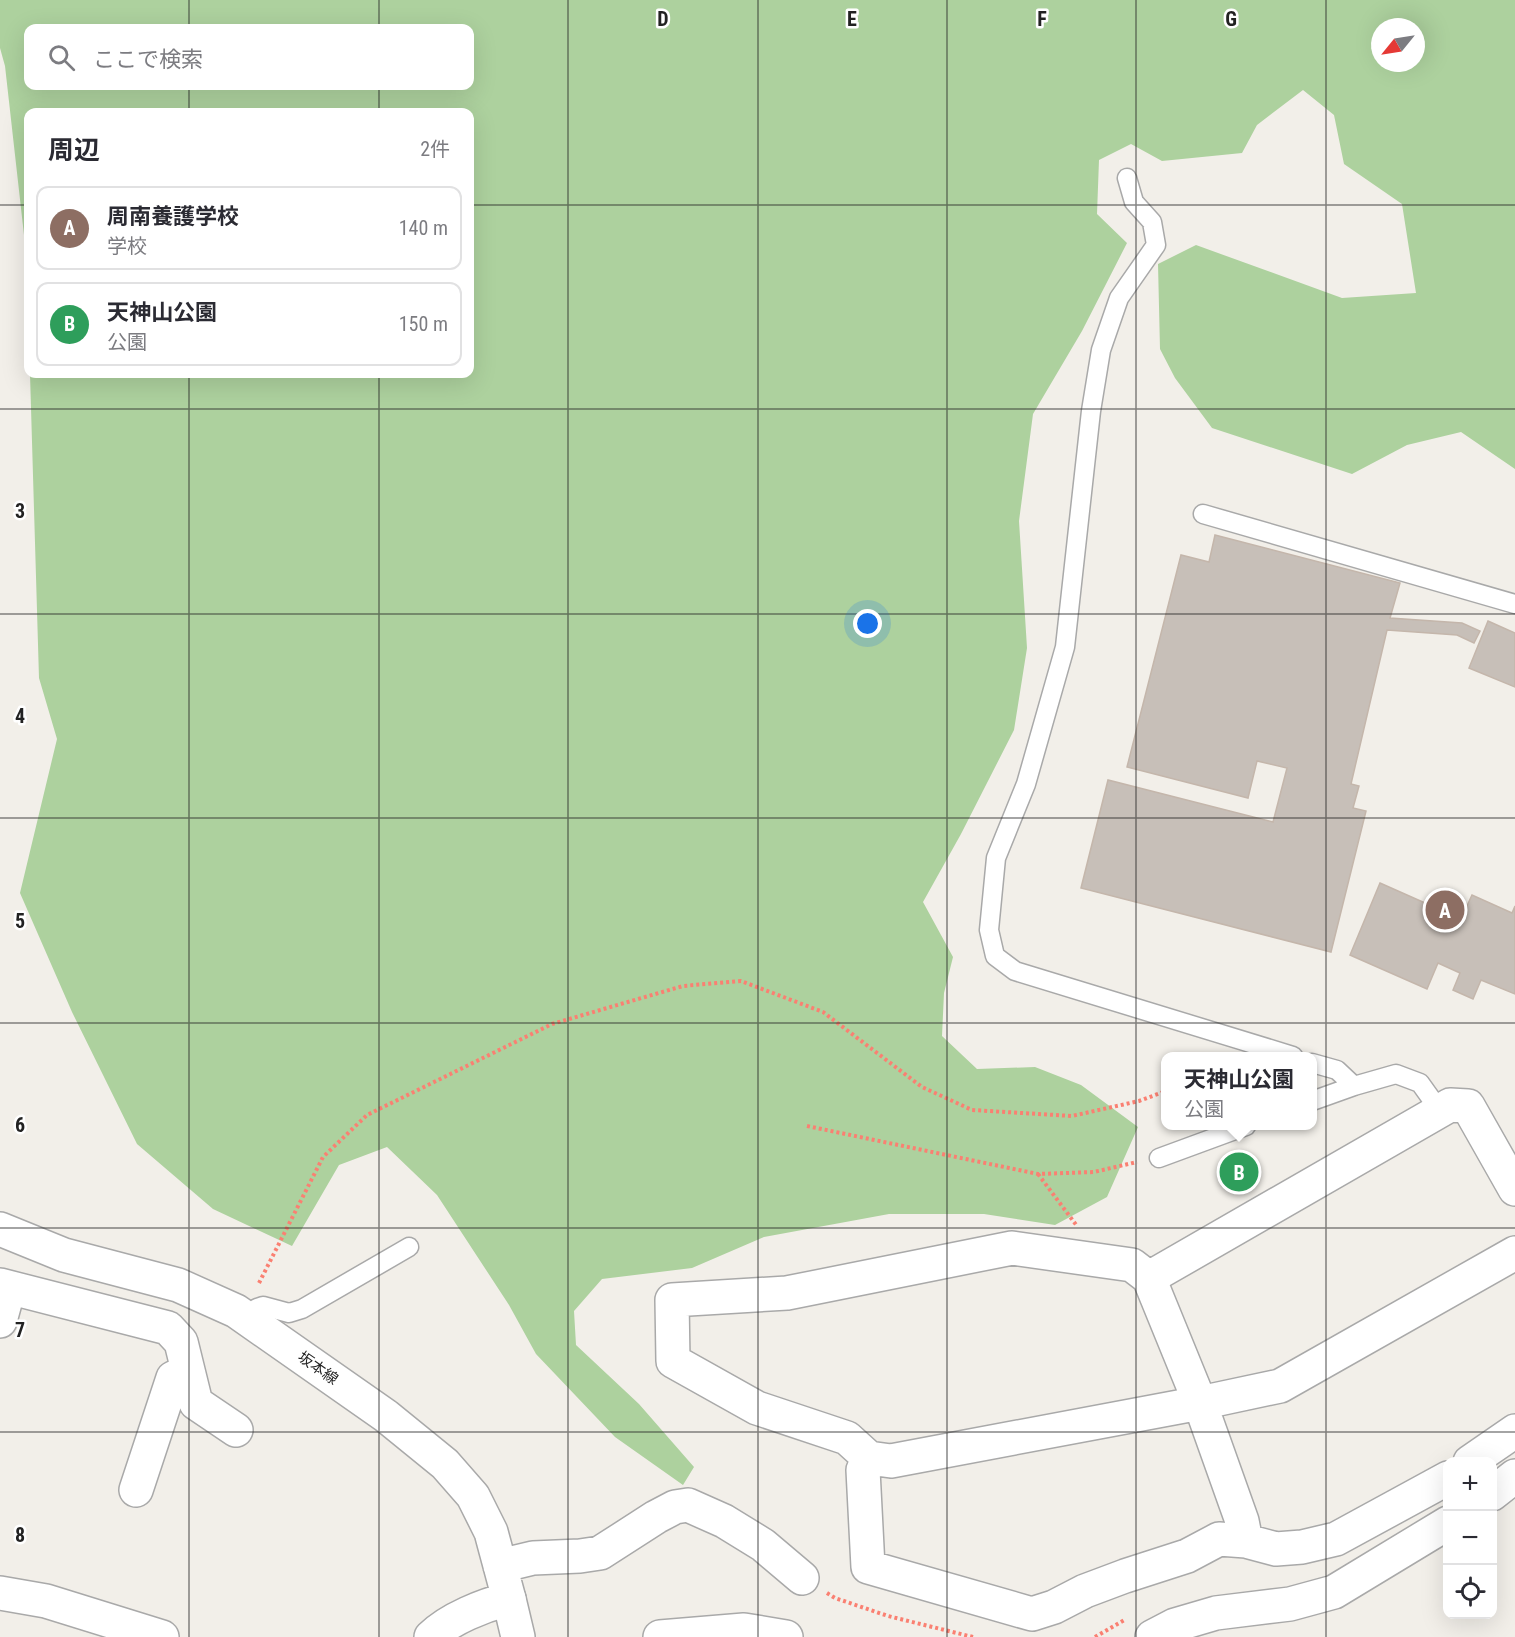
<!DOCTYPE html>
<html lang="ja">
<meta charset="utf-8">
<style>
:root{--surface:#fff;--page:#f7f7f7;--text:#2b2b33;--muted:#7c7c81;--line:#e1e1e2;--accent:#2563eb}
body{margin:0;font-family:"Roboto Condensed","Noto Sans JP",sans-serif;background:var(--page);color:var(--text)}
.controls{position:absolute;right:18px;bottom:18px;display:grid;overflow:hidden;border-radius:12px;box-shadow:0 6px 24px #0002}
.controls button{width:54px;height:54px;display:grid;place-items:center;padding:0;border:0;border-bottom:2px solid var(--line);background:var(--surface);color:var(--text);font:30px sans-serif}
.compass{position:absolute;left:1371px;top:18px;width:54px;height:54px;border-radius:50%;background:var(--surface);box-shadow:0 6px 24px #0002;rotate:240deg}
.you{position:absolute;left:868px;top:624px;width:21px;height:21px;margin:-15px;border:4px solid #fff;border-radius:50%;background:#1a73e8;box-shadow:0 0 0 9px #1a73e833}
.badge{display:grid;place-items:center;width:39px;height:39px;border-radius:50%;background:var(--accent);color:#fff;font-size:20px;font-weight:700}
.pin{position:absolute;translate:-50% -50%;border:3px solid #fff;box-shadow:0 2px 6px #0006}
.popup{position:absolute;left:1161px;top:1052px;width:156px;height:78px;box-sizing:border-box;display:grid;place-content:center;border-radius:12px;background:var(--surface);filter:drop-shadow(0 2px 4px #0005);font-size:20px;white-space:nowrap;color:var(--muted)}
.popup b{font-size:22px;color:var(--text)}
.popup::after{content:'';position:absolute;left:50%;top:100%;margin-left:-12px;border:12px solid transparent;border-top-color:var(--surface)}
.list{margin:0;padding:0;list-style:none}
h2{display:flex;justify-content:space-between;align-items:center;height:78px;margin:0;padding:0 24px;font-size:26px}
h2 small{font-size:20px;font-weight:400;color:var(--muted)}
.list li{display:grid;grid-template-columns:39px 1fr auto;gap:18px;align-items:center;box-sizing:border-box;height:84px;margin:0 12px 12px;padding:0 12px;border:2px solid var(--line);border-radius:12px}
.list b{display:block;font-size:22px;white-space:nowrap}
.list p{margin:0;font-size:20px;white-space:nowrap;color:var(--muted)}
.list em{font-size:20px;font-style:normal;color:var(--muted)}
.icon{flex:none;width:33px;height:33px;fill:none;stroke:currentColor;stroke-width:2;stroke-linecap:round;stroke-linejoin:round}
.map{position:relative;flex:none;width:1515px;height:1637px;overflow:hidden}
.search{position:absolute;background:var(--surface);box-shadow:0 6px 24px #0002;left:24px;top:24px;width:450px;height:66px;display:flex;align-items:center;gap:15px;box-sizing:border-box;padding:0 21px;border-radius:12px;color:var(--muted);font-size:22px}
.panel{position:absolute;background:var(--surface);box-shadow:0 6px 24px #0002;left:24px;top:108px;width:450px;height:270px;border-radius:12px}
.map>svg:first-child{display:block}
</style>
<div class="map">
<svg width="1515" height="1637" viewBox="0 0 1515 1637">
<rect width="100%" height="100%" fill="#f2efe9"/>
<path fill="#add19e" fill-rule="evenodd" d="M0,0H1515V469L1461,432L1407,445L1352,474L1212,428L1175,378L1160,349L1158,264L1196,245L1342,298L1416,293L1402,204L1344,164L1334,115L1303,90L1257,125L1242,153L1162,161L1131,144L1099,160L1097,214L1127,243L1082,331L1033,414L1019,521L1027,648L1014,730L961,834L923,902L953,957L944,993L942,1036L977,1069L1035,1067L1081,1085L1138,1127L1107,1197L1055,1225L984,1214H889L764,1237L692,1268L602,1279L574,1311L576,1345L639,1404L694,1467L683,1485L615,1437L536,1354L509,1305L437,1195L387,1147L339,1165L292,1246L213,1209L137,1144L72,1012L20,893L57,739L39,678L30,374H470V112H28V345L24,235L5,66L0,48ZM1380,27H1416V63H1380ZM28,28H470V86H28Z"/>
<path fill="#c7bfb8" stroke="#c4b6ab" stroke-width="1.5" d="M1215,535L1400,583L1390,618L1462,623L1480,631L1474,643L1457,635L1387,630L1351,784L1359,786L1353,808L1366,811L1331,952L1081,888L1108,780L1273,822L1287,768L1257,761L1248,798L1127,767L1181,555L1209,562Z
M1488,621L1515,633V687L1469,668Z
M1380,883L1461,919L1472,895L1512,913L1515,906V994L1481,980L1473,999L1453,990L1460,973L1438,963L1427,989L1350,955Z"/>
<g fill="none" stroke-linecap="round" stroke-linejoin="round">
<defs>
<path id="service" d="M1127,178L1134,202L1152,222L1156,245L1119,298L1101,350L1091,411L1065,647L1026,784L996,858L989,930L995,956L1015,971L1293,1056
M1203,514L1515,604
M1312,1063L1337,1070L1354,1086
M1312,1101L1354,1086L1396,1074L1420,1083L1440,1111
M1159,1158L1246,1126
M249,1320L257,1308L263,1306L289,1313L302,1309L409,1247"/>
<path id="minor" d="M0,1229L64,1255L178,1285L236,1311L386,1416L445,1464L473,1496L491,1532L509,1599C484,1605 449,1619 431,1637
M1149,1278L1450,1105L1468,1106L1515,1189
M0,1285L168,1328L181,1342L196,1403L236,1430
M0,1321L9,1288
M869,1458L863,1470L868,1567L1032,1614L1054,1607L1085,1591L1125,1576L1187,1556L1219,1539L1246,1541L1276,1549L1302,1547L1336,1539L1448,1478
M1470,1462L1515,1431
M136,1490L173,1378L188,1371
M1492,1494L1515,1476
M1246,1541L1242,1521L1200,1403L1149,1278L1132,1265L1012,1248L787,1293L672,1300L673,1361L757,1408L847,1438L869,1458L891,1461L1200,1403L1280,1386L1515,1253
M500,1566L533,1558L580,1556L600,1553L656,1517L675,1507L688,1505L724,1521L763,1545L802,1578
M0,1593L46,1601L162,1637
M660,1637L744,1630L786,1637
M1152,1637L1175,1625L1216,1613L1290,1604L1334,1592L1448,1523"/>
<path id="tertiary" d="M509,1599L518,1637"/>
</defs>
<use href="#service" stroke="#a9a9a9" stroke-width="21"/>
<use href="#minor" stroke="#a9a9a9" stroke-width="36"/>
<use href="#tertiary" stroke="#a9a9a9" stroke-width="36"/>
<path stroke="#fa8072" stroke-width="4" stroke-dasharray="3 3" stroke-linecap="butt" d="M807,1126L1038,1174L1094,1172L1137,1162
M1038,1174L1077,1226
M259,1283L323,1157L367,1115L552,1024L683,986L741,981L823,1012L922,1087L972,1110L1072,1116L1139,1101L1166,1091
M827,1593L835,1598L888,1616L973,1637
M1095,1637L1126,1619"/>
<use href="#service" stroke="#fff" stroke-width="18"/>
<use href="#minor" stroke="#fff" stroke-width="33"/>
<use href="#tertiary" stroke="#fff" stroke-width="33"/>
</g>
<path fill="none" stroke="#222" stroke-width="1.5" stroke-opacity="0.55" d="M189,0V28M379,0V28M568,0V1637M758,0V1637M947,0V1637M1136,0V1637M1326,0V1637M189,86V112M379,86V112M0,205H28M470,205H1515M189,374V1637M379,374V1637M0,409H1515M0,614H1515M0,818H1515M0,1023H1515M0,1228H1515M0,1432H1515"/>
<g text-anchor="middle" stroke-width="5" stroke-linejoin="round" paint-order="stroke">
<g font-size="15" fill="#222" stroke="#fff">
<text transform="translate(318 1368) rotate(35)" y="5">坂本線</text>
</g>
</g>
<g font-size="20" text-anchor="middle" font-weight="bold" fill="#222" stroke="#fff" stroke-width="5" stroke-linejoin="round" paint-order="stroke">
<text x="663" y="26">D</text>
<text x="852" y="26">E</text>
<text x="1042" y="26">F</text>
<text x="1231" y="26">G</text>
<text x="20" y="518">3</text>
<text x="20" y="723">4</text>
<text x="20" y="928">5</text>
<text x="20" y="1132">6</text>
<text x="20" y="1337">7</text>
<text x="20" y="1542">8</text>
</g>
</svg>
<div class="controls">
<button>+</button>
<button>−</button>
<button><svg class="icon" aria-label="locate" viewBox="0 0 24 24"><circle cx="12" cy="12" r="6"/><path d="M12 2v4M12 18v4M2 12h4M18 12h4"/></svg></button>
</div>
<svg class="compass" viewBox="-18 -18 36 36"><path d="M0-13l5 13h-10z" fill="#e53935"/><path d="M0 13l5-13h-10z" fill="#7c7c81"/></svg>
<div class="you"></div>
<div class="pin badge" style="left:1445px;top:910px;background:#8d6e63">A</div>
<div class="pin badge" style="left:1239px;top:1172px;background:#2e9e5b">B</div>
<div class="popup"><b>天神山公園</b>公園</div>
<div class="search"><svg class="icon" aria-label="search" viewBox="0 0 24 24"><circle cx="10" cy="10" r="6"/><path d="M15 15l6 6"/></svg>ここで検索</div>
<section class="panel">
<h2>周辺<small>2件</small></h2>
<ul class="list">
<li><span class="badge" style="background:#8d6e63">A</span><div><b>周南養護学校</b><p>学校</p></div><em>140 m</em></li>
<li><span class="badge" style="background:#2e9e5b">B</span><div><b>天神山公園</b><p>公園</p></div><em>150 m</em></li>
</ul>
</section>
</div>
